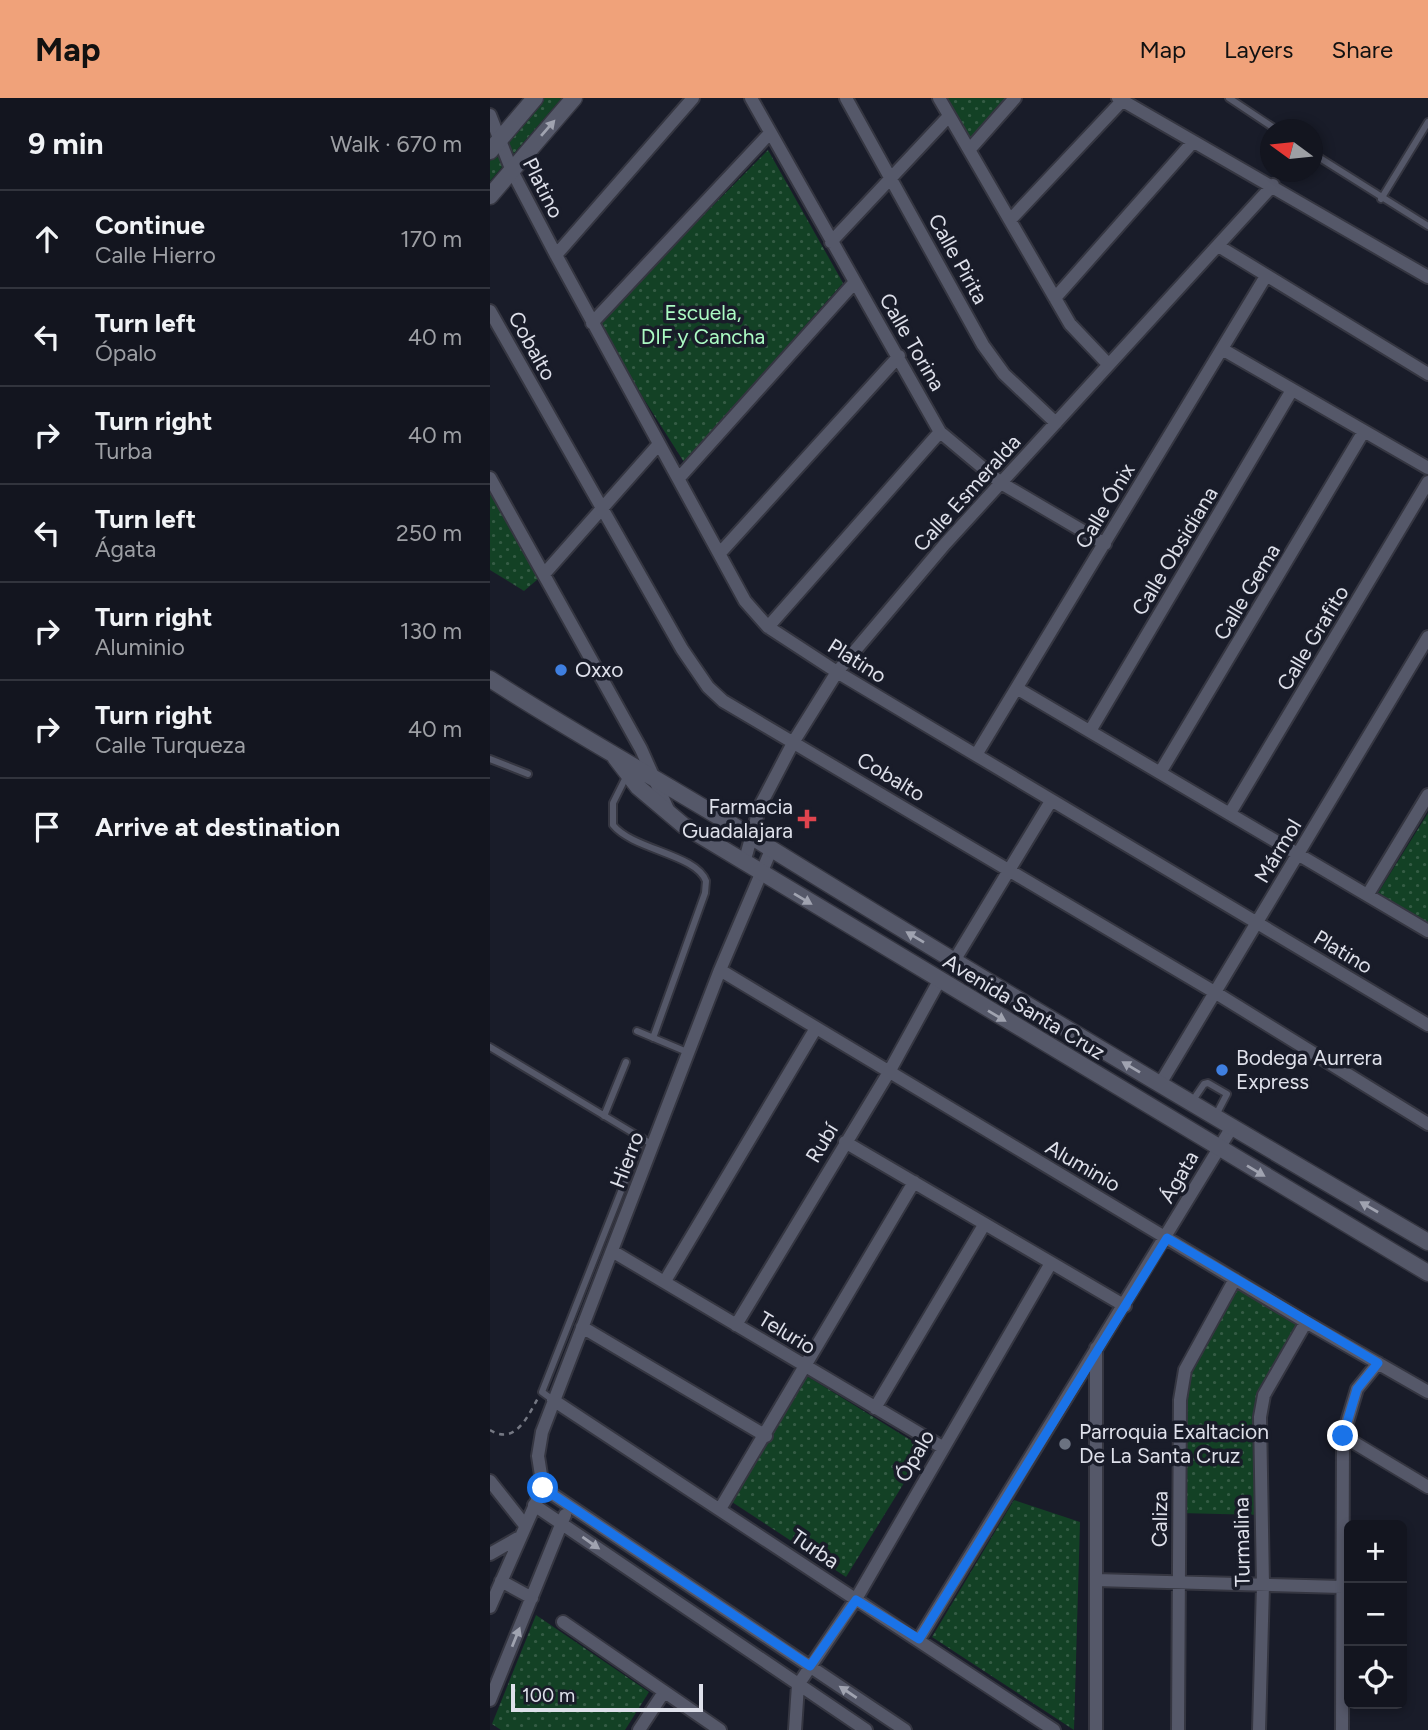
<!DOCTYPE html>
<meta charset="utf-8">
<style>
:root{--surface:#13151f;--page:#20222c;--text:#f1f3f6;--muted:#9d9fa4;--line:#32343d;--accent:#f0a27a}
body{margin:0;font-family:Figtree,sans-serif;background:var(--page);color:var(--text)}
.controls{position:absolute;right:21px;bottom:21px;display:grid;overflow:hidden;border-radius:10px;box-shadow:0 4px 10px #0003}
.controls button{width:63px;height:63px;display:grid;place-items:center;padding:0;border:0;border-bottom:2px solid var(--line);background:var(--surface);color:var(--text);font:35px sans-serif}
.compass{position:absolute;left:770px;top:21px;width:63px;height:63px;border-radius:50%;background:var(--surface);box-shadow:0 4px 10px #0003;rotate:285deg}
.scale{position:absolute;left:21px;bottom:18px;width:192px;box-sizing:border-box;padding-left:7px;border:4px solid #dee0ea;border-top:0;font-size:19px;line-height:24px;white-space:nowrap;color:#dee0ea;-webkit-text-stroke:5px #191c29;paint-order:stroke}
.stop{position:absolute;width:21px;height:21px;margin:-16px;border:5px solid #1a73e8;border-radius:50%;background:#fff}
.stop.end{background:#1a73e8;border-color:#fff;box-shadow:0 2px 7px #0008}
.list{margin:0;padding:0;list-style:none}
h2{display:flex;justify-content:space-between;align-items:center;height:91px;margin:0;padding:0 28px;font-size:30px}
h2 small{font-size:23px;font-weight:400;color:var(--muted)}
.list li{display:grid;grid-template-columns:46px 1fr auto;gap:21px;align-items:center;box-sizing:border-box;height:98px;padding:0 28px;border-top:2px solid var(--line)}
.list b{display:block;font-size:26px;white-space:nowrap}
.list p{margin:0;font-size:23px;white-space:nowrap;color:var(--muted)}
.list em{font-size:23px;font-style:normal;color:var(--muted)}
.icon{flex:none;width:38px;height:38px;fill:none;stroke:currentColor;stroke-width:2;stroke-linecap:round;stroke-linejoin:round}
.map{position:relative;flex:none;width:938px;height:1632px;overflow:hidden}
header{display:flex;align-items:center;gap:42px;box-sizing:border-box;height:98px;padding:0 35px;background:var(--accent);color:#111}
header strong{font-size:33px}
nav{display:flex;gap:38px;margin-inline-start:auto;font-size:24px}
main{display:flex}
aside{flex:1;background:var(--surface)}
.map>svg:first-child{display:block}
</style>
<header>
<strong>Map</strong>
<nav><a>Map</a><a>Layers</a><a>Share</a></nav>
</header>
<main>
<aside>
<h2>9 min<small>Walk · 670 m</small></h2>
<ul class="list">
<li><svg class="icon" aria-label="ahead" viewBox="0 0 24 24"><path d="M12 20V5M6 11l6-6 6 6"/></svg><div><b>Continue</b><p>Calle Hierro</p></div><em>170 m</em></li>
<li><svg class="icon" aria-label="left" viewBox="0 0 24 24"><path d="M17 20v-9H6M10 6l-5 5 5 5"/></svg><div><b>Turn left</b><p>Ópalo</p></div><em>40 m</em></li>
<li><svg class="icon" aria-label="right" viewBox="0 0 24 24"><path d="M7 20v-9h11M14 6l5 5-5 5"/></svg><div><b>Turn right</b><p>Turba</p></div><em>40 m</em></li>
<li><svg class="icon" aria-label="left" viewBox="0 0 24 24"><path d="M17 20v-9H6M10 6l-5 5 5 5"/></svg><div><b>Turn left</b><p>Ágata</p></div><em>250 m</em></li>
<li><svg class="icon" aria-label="right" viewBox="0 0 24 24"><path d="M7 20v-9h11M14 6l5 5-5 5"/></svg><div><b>Turn right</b><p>Aluminio</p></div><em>130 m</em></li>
<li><svg class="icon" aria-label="right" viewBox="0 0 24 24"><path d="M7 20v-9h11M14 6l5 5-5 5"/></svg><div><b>Turn right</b><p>Calle Turqueza</p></div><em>40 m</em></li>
<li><svg class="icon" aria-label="arrive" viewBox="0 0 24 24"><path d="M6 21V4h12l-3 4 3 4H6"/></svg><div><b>Arrive at destination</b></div></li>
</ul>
</aside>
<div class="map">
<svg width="938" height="1632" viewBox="0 0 938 1632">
<defs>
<pattern id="park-dots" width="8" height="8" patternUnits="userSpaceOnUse" patternTransform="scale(1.75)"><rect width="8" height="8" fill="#134125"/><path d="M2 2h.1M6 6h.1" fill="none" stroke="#355c45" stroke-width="1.8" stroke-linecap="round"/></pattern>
</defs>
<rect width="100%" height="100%" fill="#191c29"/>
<path fill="url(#park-dots)" d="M53,0H72L0,83V63Z
M450,0H525L480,51Z
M278,52L353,185L194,364L106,226Z
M0,380L55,475L34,493L0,472Z
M938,715V825L888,795Z
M745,1181L816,1224L774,1297L771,1417L689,1415L695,1272Z
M317,1278L435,1351L356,1479L242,1404Z
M524,1402L590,1424L584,1632L442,1539Z
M46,1517L159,1594L135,1632H11L2,1626Z"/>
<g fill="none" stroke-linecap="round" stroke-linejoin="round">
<defs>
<path id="service" d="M739,0L787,32
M822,55L938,128
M891,101L938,24
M0,661L38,676
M136,679L123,705V727C143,752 206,756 216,783L215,795L163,940
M147,933L197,954
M0,949L163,1047
M701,1005L714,986L718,985L737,996L726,1017
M114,1018L136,964
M63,1302L52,1294L152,1040"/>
<path id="minor" d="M261,0L450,334L511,385L615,446
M356,0L493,247L514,276L566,325
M449,0L580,226L618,266
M628,0L938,179
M0,17L22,73L66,157L255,503L278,529L347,574L938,927
M480,51L525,0
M520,122L632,3
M341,144L459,18
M730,149L938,276
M66,157L203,0
M565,200L702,45
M0,213L192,551L218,589L233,603L726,895L938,1026
M102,225L280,35
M732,251L938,370
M0,380L151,651L180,716
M189,380L365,184
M230,455L409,258
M55,475L169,346
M278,529L450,334
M528,591L938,833
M600,633L802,292
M486,657L776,178
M671,673L874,333
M740,715L938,384
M254,765L270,708L304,643L347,574L455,446L783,87
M878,796L938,697
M464,863L561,703
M230,872L816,1224L938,1294
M670,986L938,539
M355,1044L635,1208
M122,1153L452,1349
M175,1183L326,930
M246,1227L399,974L449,883
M92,1229L276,1338
M606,1250V1632
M63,1302L564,1632
M385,1310L494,1127
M853,1338L938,1389
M0,1383L34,1426
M53,1390L48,1358L52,1334L230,872L281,752
M53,1390L415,1632
M44,1407L376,1632
M230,1411L424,1084
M0,1456L28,1440
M606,1482L852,1489
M11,1483L42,1500
M0,1509L48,1400
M73,1524L230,1632
M429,1541L742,1029
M0,1602L75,1417
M149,1632L174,1594
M305,1632L308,1587L366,1501L561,1165
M688,1632L690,1302L695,1272L745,1181
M769,1632L773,1487L770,1319L774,1297L816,1224
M852,1632L853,1338L867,1291L888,1265"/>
<path id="tertiary" d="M0,53L45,0
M0,98L84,0
M0,581C85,636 173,684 259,737C483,876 710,1011 938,1144
M125,659L148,689L193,727L938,1175"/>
</defs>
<use href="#service" stroke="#353641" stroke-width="10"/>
<use href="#minor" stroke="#353641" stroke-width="16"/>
<use href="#tertiary" stroke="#353641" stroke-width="19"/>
<path stroke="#757883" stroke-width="2.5" stroke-dasharray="5 5" stroke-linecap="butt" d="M0,1332C25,1348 38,1318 48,1300"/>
<use href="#service" stroke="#555869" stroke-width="6"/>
<use href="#minor" stroke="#555869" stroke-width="12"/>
<use href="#tertiary" stroke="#555869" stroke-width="16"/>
</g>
<defs><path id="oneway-solid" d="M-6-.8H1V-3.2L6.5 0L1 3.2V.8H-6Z" transform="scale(1.75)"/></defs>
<g fill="#a0a3b0">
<use href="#oneway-solid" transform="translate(58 30) rotate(-49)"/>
<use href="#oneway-solid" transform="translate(313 801) rotate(31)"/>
<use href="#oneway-solid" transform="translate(425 839) rotate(-149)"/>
<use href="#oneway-solid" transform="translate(507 918) rotate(31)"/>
<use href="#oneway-solid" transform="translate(641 969) rotate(-149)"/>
<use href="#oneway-solid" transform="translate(766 1073) rotate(31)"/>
<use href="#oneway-solid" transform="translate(879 1109) rotate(-150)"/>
<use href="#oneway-solid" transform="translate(101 1445) rotate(35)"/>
<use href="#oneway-solid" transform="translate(26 1539) rotate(-68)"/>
<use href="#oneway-solid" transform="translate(358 1594) rotate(-146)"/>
</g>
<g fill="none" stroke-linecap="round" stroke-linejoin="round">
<path stroke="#1a73e8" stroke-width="9" d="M53,1390L320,1568L366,1502L429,1541L677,1140L888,1265L867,1291L853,1338"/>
</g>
<g fill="#3f7fe0" stroke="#191c29" stroke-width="2.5">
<circle cx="71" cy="572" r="7"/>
<circle cx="732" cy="972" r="7"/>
</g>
<path fill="#e0444e" stroke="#191c29" stroke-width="2.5" d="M313.5 710.5h7v7h7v7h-7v7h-7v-7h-7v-7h7z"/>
<circle fill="#6b7280" stroke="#191c29" stroke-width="2.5" cx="575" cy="1346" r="7"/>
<g text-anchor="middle" stroke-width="7" stroke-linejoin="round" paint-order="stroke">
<g font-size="21" fill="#dee0ea" stroke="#191c29">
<text transform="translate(53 90) rotate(63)" y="7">Platino</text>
<text transform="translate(468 161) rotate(61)" y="7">Calle Pirita</text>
<text transform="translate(422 244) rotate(60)" y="7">Calle Torina</text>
<text transform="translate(42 248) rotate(61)" y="7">Cobalto</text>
<text transform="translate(477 395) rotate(-48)" y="7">Calle Esmeralda</text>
<text transform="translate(615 408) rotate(-59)" y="7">Calle Ónix</text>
<text transform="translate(685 453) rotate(-59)" y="7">Calle Obsidiana</text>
<text transform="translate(757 494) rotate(-59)" y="7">Calle Gema</text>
<text transform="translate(823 540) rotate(-59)" y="7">Calle Grafito</text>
<text transform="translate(367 563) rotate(32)" y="7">Platino</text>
<text transform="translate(401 679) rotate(31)" y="7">Cobalto</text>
<text transform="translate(788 753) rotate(-59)" y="7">Mármol</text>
<text transform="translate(853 854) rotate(31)" y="7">Platino</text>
<text transform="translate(534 909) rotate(31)" y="7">Avenida Santa Cruz</text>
<text transform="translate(332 1045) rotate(-59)" y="7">Rubí</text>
<text transform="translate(137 1062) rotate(-69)" y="7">Hierro</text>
<text transform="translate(593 1068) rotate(30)" y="7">Aluminio</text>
<text transform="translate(689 1079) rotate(-60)" y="7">Ágata</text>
<text transform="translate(297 1235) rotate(31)" y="7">Telurio</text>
<text transform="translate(425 1358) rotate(-60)" y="7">Ópalo</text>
<text transform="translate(670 1421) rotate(-89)" y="7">Caliza</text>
<text transform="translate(752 1444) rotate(-91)" y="7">Turmalina</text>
<text transform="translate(325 1451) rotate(34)" y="7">Turba</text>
</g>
<g font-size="21" fill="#abfac3" stroke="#191c29">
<text x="213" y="222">Escuela,<tspan x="213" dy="24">DIF y Cancha</tspan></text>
</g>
<g font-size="21" fill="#dee0ea" stroke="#191c29" text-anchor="start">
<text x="85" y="579">Oxxo</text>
<text x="303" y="716" text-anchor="end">Farmacia<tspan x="303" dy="24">Guadalajara</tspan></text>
<text x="746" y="967">Bodega Aurrera<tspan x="746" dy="24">Express</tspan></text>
<text x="589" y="1341">Parroquia Exaltacion<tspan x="589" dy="24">De La Santa Cruz</tspan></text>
</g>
</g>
</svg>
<div class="controls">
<button>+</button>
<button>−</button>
<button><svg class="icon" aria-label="locate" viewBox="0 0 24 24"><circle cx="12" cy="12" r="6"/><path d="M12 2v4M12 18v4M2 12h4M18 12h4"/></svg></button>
</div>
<svg class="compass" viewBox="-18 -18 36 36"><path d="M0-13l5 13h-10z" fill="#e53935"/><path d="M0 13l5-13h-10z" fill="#9d9fa4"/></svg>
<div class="scale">100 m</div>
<div class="stop" style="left:53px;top:1390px"></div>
<div class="stop end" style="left:853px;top:1338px"></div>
</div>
</main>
